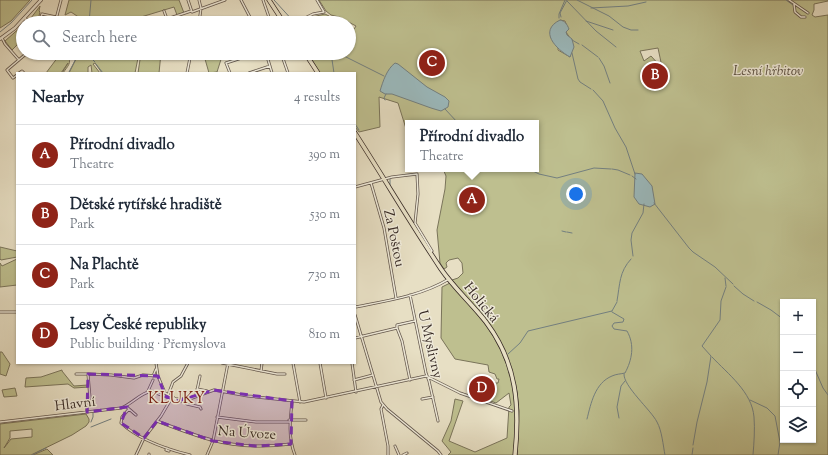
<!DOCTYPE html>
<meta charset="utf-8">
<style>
:root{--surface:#fff;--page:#f6f6f7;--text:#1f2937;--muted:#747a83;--line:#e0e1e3;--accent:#8f2418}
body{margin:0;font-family:"Sorts Mill Goudy",serif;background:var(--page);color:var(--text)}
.controls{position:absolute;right:12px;bottom:12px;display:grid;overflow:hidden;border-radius:0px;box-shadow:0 1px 3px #0004}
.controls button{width:36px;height:36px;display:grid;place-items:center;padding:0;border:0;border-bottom:1px solid var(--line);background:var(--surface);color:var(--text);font:20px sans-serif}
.you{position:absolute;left:576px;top:194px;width:14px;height:14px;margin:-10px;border:3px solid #fff;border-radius:50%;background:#1a73e8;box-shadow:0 0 0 6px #1a73e833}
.badge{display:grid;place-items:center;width:26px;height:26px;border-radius:50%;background:var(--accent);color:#fff;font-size:13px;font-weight:700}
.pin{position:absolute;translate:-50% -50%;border:2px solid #fff;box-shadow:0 1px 4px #0006}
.popup{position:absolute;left:405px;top:120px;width:134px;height:52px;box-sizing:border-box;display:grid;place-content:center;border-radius:0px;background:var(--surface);filter:drop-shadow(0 1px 3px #0005);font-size:13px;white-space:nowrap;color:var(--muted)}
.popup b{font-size:15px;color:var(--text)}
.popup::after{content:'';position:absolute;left:50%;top:100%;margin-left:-8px;border:8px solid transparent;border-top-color:var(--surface)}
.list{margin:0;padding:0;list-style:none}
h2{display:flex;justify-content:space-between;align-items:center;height:52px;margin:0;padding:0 16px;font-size:17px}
h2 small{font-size:13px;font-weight:400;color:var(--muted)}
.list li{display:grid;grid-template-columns:26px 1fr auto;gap:12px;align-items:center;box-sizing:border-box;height:60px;padding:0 16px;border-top:1px solid var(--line)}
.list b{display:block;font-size:15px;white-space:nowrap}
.list p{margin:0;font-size:13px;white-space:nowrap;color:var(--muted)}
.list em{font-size:13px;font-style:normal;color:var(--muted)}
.icon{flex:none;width:22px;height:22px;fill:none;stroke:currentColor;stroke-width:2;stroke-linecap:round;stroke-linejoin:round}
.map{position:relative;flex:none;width:828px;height:455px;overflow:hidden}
.search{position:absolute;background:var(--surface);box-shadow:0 1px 3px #0004;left:16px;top:16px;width:340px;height:44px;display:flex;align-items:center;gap:10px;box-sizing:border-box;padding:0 14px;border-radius:22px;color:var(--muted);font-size:15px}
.panel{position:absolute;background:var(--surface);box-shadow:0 1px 3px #0004;left:16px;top:72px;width:340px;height:292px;border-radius:0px}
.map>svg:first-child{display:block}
</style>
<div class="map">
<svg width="828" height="455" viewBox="0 0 828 455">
<rect width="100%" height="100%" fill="#e7dfc4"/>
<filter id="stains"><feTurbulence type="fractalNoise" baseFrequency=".005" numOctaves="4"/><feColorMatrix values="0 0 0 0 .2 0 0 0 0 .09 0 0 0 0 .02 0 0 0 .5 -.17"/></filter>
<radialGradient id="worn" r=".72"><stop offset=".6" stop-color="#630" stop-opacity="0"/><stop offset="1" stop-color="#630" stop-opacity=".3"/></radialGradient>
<path fill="#bebf8f" stroke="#7a745a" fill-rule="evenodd" d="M0,0H30L11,21L0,28Z
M69,0H179L184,13L177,15L174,7L141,17L142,23H85L83,20L71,12L65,15Z
M319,0H828V1L814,4V10L812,15L815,17L828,15V455H517L519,411L517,392L511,368L504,349L452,280L458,278L463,273L462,263L458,258L449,260L446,263L447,267L444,269L440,263L437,230L445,189L446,176L443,169H536V123H408V135L398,103L379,97L380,127L359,132L355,127V73H320L308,53H349V37L356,26L339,17L331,15L326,11ZM560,20L565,21L568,29L566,32L570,38V57L558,50ZM658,48L662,67H661L651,56L644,61L640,51ZM783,302H813V440H783Z
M40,6L39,11L40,12L38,20L31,18Z
M325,14L329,16L332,23H294L288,18L299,20Z
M23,25V39L12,50L5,41Z
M61,53H62V54L67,56C73,62 67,67 63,73H62L68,63L61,73H46Z
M79,53H139L135,73H102L95,63L93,64L100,73H92L91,65L88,67V73H69Z
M141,53H161L159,73H138Z
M223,53L217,72L209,73L205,59Z
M0,247L17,251V257L1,260L0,259Z
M17,259V285L0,287V263L2,266Z
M450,283C461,296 473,309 484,323C503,347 515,381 516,412C517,426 515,441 514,455H448L451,452L442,441L451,421L455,399L463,401L449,441L475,452L507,438L509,407L511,405L509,393L496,403L488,400L491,383H498L499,379H497L495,374L489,372L488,365L455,359L441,338L442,287Z
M0,352H2L10,364L6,376L0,374Z
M62,370V371L74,386L88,385L89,387L74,388L68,384L25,387L26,378L41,377Z
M15,388L17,396L4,397L2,390Z
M86,414L89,419V422L86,426L72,435L31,455H0V424ZM32,429V437L11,439L4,448L10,438V431Z
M47,449L53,455H33Z"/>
<path fill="#9bbabe" stroke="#738081" d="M560,20C565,21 567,24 569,29L566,32L567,35L572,39L574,47L570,57C556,49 538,31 560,20Z
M395,63L398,64L427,87L445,97L449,101L448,107L441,111L431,108L392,94H385L380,91C383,81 387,69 395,63Z
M635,173L642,174L652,186L655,204L650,207L639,204L634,197Z"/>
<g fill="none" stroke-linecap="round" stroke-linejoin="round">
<path stroke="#738081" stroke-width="1" d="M274,0L295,23
M577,0L609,16L623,27L631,30H638
M786,0L793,5
M567,1L596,31L616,47
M591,8L628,6L646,2
M561,17L560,13L567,0
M559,18V14L565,0
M586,21L613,30
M89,23L91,0
M0,32L11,23L32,0
M572,40L579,44
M582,45L598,57
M331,53L334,73
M338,53L384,76
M572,53L578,79L580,82L591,89
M80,54L92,59L95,62
M599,58L604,66L610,83
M96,64L103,73
M69,72L79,53
M593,90L603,101L615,128L626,147L635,174
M385,100L384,98L386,94
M445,109L458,123
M355,124L359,130
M529,169L539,174L557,178L594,168L611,169
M612,169L618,170L630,175
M632,176L636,179
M390,185V178
M654,203L689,248L693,252L715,267L733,284
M562,231L566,232
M567,232L572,233
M633,256L631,240L632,233L643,213L644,204
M725,278L726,286
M734,286L743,294L754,301
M617,301C620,284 619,272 631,259
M757,302L771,310L783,319
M612,311L617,302
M508,354L520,343L528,331L612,311
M712,357C728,374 752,392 754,417C755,429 754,443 753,455
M813,365L823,388L828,395
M624,374C623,386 651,410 657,422C662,431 663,445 665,455
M750,400L767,408L775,416L780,442L778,455
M619,418L617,407L621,386L625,381
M587,419C591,403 595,383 612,376C616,374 621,374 625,373C632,360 635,345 627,331L614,329L612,326L614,323L623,322L624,319L612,312
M91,422L93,417V413
M91,427L111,419
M693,445L697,422L707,382L711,356L702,346L720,320L721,301L726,287
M32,455L46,448
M692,455L693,448"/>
<defs>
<path id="minor" d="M188,0L192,12L225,0
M241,0L253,23
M263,0L271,23
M789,0L808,13
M794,4L795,12L801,17H805
M164,11L167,19
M24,18L32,23
M305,18L313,14L324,12L317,0
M164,20L191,11
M39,23L42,14L56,17
M55,23L61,0
M199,23L201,8L199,0
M2,38L5,44L19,60
M266,53L272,73
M281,53L288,73
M19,73L22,71L24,73
M187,73L191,53
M230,73L226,63L257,53
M249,73L270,66
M17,75L13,78L7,70L27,53
M371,183L384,228L396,298
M355,187L392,177L417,174L418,194L415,223L432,251L430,252
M410,295L426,373L429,381L438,421
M355,307C386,301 421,296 449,279
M0,312H17
M355,315L381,402L387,409L438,451L441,455
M397,328L402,341L410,380
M355,338L397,328V325L415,321
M156,363L158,376L165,393
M222,363L277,374H285
M293,363L300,402
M320,363L326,398
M352,363L356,392
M261,371L262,363
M76,374H88
M153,376L156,369
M354,380L373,375
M197,389L207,391
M148,391L153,380
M159,392L165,393L176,399H189
M168,395L173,382L181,376L188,363
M196,395L200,376
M422,399L433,397
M184,401L187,404L200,407L201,409
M292,402C290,420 288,438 295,455
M383,405L381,409L388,446V455
M126,406L129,409L122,417L121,423C139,440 166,449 190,455
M129,409L136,415
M87,412V403L90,398L88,374L111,375L134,378L143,375L158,376
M217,417L256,422H289
M289,420H306
M157,421C175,428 193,435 212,440C237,447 266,447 291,444
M0,422L121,408C132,404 139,394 151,391L177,401H184L214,390L248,396L304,402L426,376L460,393L512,411
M395,446L399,455
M167,448L166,450L169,451
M136,455L144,438L161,416L171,399
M149,455V454
M207,455L213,441L228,363
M403,455L407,453"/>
<path id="tertiary" d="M0,39L15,28L41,0"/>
<path id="primary" d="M269,0L284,23
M305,53L318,73
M355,133C384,178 411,224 441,269C454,288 472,304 486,322C517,363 520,406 515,455"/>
</defs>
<use href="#minor" stroke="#63574d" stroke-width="3"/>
<use href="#tertiary" stroke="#63574d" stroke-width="4"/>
<use href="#primary" stroke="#372a25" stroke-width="5"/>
<use href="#minor" stroke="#efead9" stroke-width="1.5"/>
<use href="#tertiary" stroke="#efead9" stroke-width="2.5"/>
<use href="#primary" stroke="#e7dfc4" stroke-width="3.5"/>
</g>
<path fill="#7b2cbf" fill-opacity="0.2" stroke="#7b2cbf" stroke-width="3" stroke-dasharray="8 5" stroke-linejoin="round" d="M88,374L158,376L165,396L177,401L214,390L292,401L291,444L255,446L213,441L157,421L144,438L121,423L127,407L87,412Z"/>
<g text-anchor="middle" stroke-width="3" stroke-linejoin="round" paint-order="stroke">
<g font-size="14" font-style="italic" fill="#594f40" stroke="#efead9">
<text x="768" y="75">Lesní hřbitov</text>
</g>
<g font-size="14" fill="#372a25" stroke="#efead9">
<text transform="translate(395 238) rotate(78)" y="5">Za Poštou</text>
<text transform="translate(482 302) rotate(51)" y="5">Holická</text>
<text transform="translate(431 344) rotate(77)" y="5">U Myslivny</text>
<text transform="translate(75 403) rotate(-7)" y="5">Hlavní</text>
<text transform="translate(247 432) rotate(4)" y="5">Na Úvoze</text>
</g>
<g font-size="15" letter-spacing="1" fill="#7a1f14" stroke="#efead9">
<text x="177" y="403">KLUKY</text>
</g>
</g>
<rect width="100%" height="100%" filter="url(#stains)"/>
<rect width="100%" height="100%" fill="url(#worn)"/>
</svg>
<div class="controls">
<button>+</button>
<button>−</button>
<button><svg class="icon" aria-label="locate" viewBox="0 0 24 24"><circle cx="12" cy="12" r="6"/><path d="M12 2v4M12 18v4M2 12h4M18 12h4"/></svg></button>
<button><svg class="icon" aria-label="layers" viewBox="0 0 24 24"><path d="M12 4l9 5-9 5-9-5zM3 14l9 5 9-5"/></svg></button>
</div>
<div class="you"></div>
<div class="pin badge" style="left:472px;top:200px">A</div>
<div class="popup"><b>Přírodní divadlo</b>Theatre</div>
<div class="pin badge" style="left:655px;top:76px">B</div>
<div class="pin badge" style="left:432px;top:63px">C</div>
<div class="pin badge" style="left:482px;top:389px">D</div>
<div class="search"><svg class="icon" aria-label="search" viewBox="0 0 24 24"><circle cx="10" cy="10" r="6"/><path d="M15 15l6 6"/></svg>Search here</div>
<section class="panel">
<h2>Nearby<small>4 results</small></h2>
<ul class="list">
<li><span class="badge">A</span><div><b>Přírodní divadlo</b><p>Theatre</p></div><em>390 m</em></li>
<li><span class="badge">B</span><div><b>Dětské rytířské hradiště</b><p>Park</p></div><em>530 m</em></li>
<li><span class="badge">C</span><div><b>Na Plachtě</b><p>Park</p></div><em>730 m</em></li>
<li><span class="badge">D</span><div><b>Lesy České republiky</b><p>Public building · Přemyslova</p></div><em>810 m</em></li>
</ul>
</section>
</div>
